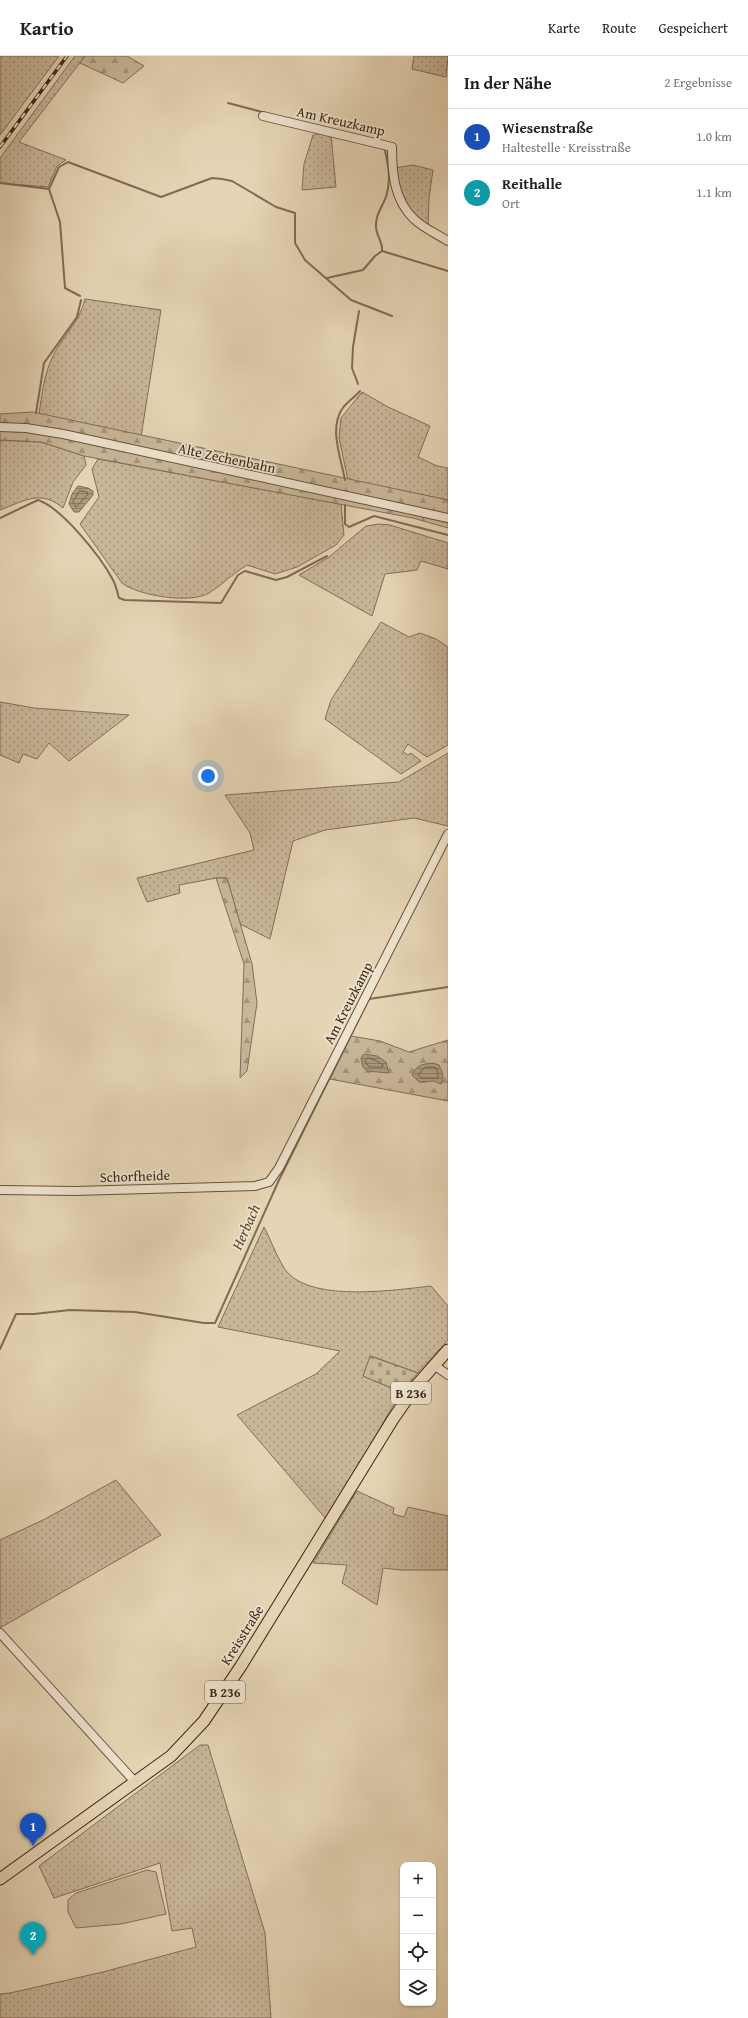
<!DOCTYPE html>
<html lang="de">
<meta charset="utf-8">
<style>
:root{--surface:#fff;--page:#f6f6f6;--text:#202124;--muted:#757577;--line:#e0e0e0;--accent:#111827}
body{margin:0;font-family:"Gentium Book Plus",serif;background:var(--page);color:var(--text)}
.controls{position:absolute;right:12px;bottom:12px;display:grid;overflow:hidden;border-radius:8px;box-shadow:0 1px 3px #0004}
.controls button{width:36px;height:36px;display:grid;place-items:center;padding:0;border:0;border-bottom:1px solid var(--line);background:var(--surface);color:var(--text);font:20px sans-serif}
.you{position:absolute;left:208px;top:720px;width:14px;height:14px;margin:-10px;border:3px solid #fff;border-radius:50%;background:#1a73e8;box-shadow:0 0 0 6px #1a73e833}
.badge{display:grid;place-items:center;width:26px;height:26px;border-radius:50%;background:var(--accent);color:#fff;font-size:13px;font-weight:700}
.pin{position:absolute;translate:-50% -33px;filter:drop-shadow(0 1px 2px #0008)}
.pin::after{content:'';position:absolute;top:21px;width:14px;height:12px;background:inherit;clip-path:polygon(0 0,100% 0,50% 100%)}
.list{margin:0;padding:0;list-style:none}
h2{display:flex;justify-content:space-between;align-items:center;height:52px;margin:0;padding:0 16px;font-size:17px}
h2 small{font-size:13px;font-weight:400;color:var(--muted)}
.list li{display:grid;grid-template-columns:26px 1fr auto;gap:12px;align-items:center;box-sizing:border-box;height:56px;padding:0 16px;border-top:1px solid var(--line)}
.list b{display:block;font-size:15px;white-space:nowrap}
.list p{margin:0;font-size:13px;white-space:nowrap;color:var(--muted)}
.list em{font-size:13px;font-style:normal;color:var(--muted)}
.icon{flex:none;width:22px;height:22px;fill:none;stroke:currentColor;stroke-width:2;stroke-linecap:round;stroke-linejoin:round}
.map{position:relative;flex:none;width:448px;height:1962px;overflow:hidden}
header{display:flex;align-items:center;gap:24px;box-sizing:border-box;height:56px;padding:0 20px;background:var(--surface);border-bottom:1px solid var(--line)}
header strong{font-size:19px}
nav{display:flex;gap:22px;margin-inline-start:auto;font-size:14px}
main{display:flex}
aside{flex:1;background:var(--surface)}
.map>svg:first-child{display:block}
</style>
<header>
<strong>Kartio</strong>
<nav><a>Karte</a><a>Route</a><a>Gespeichert</a></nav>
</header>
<main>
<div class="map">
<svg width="448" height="1962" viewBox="0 0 448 1962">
<defs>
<pattern id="grass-dots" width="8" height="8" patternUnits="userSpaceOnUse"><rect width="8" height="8" fill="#c9b79a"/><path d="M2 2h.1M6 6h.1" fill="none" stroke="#a4957d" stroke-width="1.8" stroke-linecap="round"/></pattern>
<pattern id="forest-firs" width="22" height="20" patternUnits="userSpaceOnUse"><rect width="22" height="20" fill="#c9b79a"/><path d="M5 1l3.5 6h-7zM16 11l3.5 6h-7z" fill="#a4957d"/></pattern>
<pattern id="cemetery-stones" width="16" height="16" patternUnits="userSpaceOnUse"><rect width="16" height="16" fill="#c9b79a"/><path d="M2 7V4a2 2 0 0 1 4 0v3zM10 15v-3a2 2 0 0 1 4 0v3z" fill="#a4957d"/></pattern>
<pattern id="water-rules" width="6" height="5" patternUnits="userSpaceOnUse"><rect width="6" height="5" fill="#ac9a7f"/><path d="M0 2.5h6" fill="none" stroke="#8d7d67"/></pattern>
</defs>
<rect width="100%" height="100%" fill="#e6d5b5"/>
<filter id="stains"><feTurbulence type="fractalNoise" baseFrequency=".005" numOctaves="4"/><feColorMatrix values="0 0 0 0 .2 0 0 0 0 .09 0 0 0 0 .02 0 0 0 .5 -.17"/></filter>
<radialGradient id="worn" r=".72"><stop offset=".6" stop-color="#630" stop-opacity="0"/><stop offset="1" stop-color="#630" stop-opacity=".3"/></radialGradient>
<path fill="url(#grass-dots)" stroke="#826e58" d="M0,0H59L0,79Z
M75,0H85L19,86L66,104L57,110L48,131L0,127V102Z
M414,0H448L446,21L412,13Z
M320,77L331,79L336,131L302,134L304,108L313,79Z
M413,109L433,114L429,142L428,170C404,154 402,138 395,112Z
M85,243L161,254L141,381L39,358C42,338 44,318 53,300C63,279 79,268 85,243Z
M362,336L388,351L430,370L418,401L437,410L448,412V444L348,424L339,382L341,362Z
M0,384L41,386L84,400L86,409L73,426L63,452C41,433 24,445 0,454Z
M98,403L341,448L344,479L336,489L297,511L275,518L247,509C233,517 222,529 209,537C191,548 139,540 122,527L80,468L99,441L92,413Z
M379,468L390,469L448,487V513L421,505L417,514L385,518L372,560L299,519L329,501L366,470Z
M381,566L409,581L420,577L436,583L448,591V689L427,701L408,688L403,696L408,699L411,697L421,705L401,718L325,663L331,644Z
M0,646L34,652L129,659L69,705L49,687L37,703L23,698L19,707L0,699Z
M448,697V770L414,762L325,774L293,785L270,883L240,868L227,822H216L179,829L180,837L147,846L137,822L254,794L250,777L225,739L399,726Z
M264,1171C270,1182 280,1209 288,1217C315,1246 395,1234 431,1230L448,1250V1284L418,1317L371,1300L363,1320L401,1336L327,1464L237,1359L316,1318L340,1295L218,1271Z
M116,1424L161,1479L0,1572V1484L45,1463Z
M357,1435L394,1452L393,1458L404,1461L408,1451L448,1460V1514H400L383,1512L377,1549L342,1527L347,1509L313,1507Z
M200,1689H208L265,1877L271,1962H0V1938L10,1937L103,1916L196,1891L192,1872L172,1875L160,1807L54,1842L39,1810Z"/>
<path fill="url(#forest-firs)" stroke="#826e58" d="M85,0H127L144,10L123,27L80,7Z
M33,356L448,444V472L413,462L84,400L41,386L0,384V358Z
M216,822H227L252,908L257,947L247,1015L240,1022L244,908Z
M351,980L380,985L409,996L448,984V1045L330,1023Z"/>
<path fill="url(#cemetery-stones)" stroke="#826e58" d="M370,1300L418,1317L401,1336L363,1320Z"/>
<path fill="#c9b79a" stroke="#826e58" d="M147,1814L156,1816L166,1858L121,1868L76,1872L68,1856V1844L76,1837Z"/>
<path fill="url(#water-rules)" stroke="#7f6c55" d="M78,430L88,432L93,435V439L79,456H74L69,448L72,438Z
M364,998L377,1000L386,1006L389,1017L367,1015L363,1011L361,1002Z
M433,1007L439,1009C442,1015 445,1022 441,1028L434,1025L419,1026L412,1019C416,1009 423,1008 433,1007Z"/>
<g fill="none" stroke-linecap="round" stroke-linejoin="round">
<path stroke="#74604a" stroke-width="1" d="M80,435L87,436L88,438L76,451L73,446Z
M368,1002L375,1004L383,1009V1011H369L365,1005Z
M433,1011L436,1012L438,1017V1022H422L418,1019L424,1012Z"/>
<path stroke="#7f6c55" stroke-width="2" d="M228,47L266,57
M385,95C389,111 391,125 386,141C382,151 375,160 376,171C376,179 383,186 382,195L448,215
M0,127L49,133L60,166L65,232L80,240
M49,133L59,111L68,106L161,141L212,122L222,123L232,125L276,151L295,157V187L305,204L351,244L392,260
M327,222L363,214L375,200L382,195
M358,328L352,312L353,291L359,255
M36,357L44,307L77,261L81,244
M345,424C341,402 329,373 342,353C347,346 355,341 360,335
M345,449V468L349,471L374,460L448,479
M0,462L38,444C62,452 101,501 113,524C116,529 117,536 119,542L125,544L221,547L238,519L245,515L276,524L287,521L327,500
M0,1293L16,1258H34L70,1254L135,1256L204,1267H215L279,1124L369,943L448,931"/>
<defs>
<path id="minor" d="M263,60L392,91C392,117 394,144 414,163C423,172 437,178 448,185
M0,371L26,372L63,378L448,462
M0,1134L75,1135L255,1130L269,1126L279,1112L448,778
M434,1309L448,1319
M0,1577L135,1726"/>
<path id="major" d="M0,1823L171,1700L204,1665L241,1610L393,1363L416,1330L448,1294"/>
</defs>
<use href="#minor" stroke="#66523e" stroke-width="10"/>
<use href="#major" stroke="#3b2616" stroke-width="13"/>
<use href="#minor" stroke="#efe4cf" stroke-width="8"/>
<use href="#major" stroke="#e6d5b5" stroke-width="11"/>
<defs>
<path id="rail" d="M0,91L67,0"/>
</defs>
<use href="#rail" stroke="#3b2616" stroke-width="3.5"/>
<use href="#rail" stroke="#efe4cf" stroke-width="2" stroke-dasharray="6" stroke-linecap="butt"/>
</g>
<g text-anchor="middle" stroke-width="3.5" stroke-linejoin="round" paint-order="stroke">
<g fill="#efe4cf" stroke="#715f4e" stroke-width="1">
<rect x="391" y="1326" width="40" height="22" rx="3"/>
<rect x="205" y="1625" width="40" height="22" rx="3"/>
</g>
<g font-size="13" font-weight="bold" fill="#3b2616">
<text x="411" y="1342">B 236</text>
<text x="225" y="1641">B 236</text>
</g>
<g font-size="14" fill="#3b2616" stroke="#efe4cf">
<text transform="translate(341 65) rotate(13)" y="5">Am Kreuzkamp</text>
<text transform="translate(227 402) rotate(12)" y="5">Alte Zechenbahn</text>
<text transform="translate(348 947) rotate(-63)" y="5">Am Kreuzkamp</text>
<text transform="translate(135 1120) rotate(-2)" y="5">Schorfheide</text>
<text transform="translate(242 1579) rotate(-58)" y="5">Kreisstraße</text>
</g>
<g font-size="15" font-style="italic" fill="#5d4936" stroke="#efe4cf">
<text transform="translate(246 1171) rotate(-66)" y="5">Herbach</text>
</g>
</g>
<rect width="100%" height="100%" filter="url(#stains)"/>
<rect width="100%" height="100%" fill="url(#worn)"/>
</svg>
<div class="controls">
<button>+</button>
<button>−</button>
<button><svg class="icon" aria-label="locate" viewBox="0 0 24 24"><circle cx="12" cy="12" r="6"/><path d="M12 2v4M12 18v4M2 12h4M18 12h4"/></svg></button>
<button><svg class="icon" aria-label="layers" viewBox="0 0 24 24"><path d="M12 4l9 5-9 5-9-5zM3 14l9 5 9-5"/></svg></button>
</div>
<div class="you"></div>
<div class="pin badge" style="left:33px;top:1790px;background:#1a4fb4">1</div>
<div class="pin badge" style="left:33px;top:1899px;background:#0f9aa8">2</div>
</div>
<aside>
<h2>In der Nähe<small>2 Ergebnisse</small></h2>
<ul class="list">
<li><span class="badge" style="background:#1a4fb4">1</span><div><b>Wiesenstraße</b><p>Haltestelle · Kreisstraße</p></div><em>1.0 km</em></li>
<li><span class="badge" style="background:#0f9aa8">2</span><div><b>Reithalle</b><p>Ort</p></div><em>1.1 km</em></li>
</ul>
</aside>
</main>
